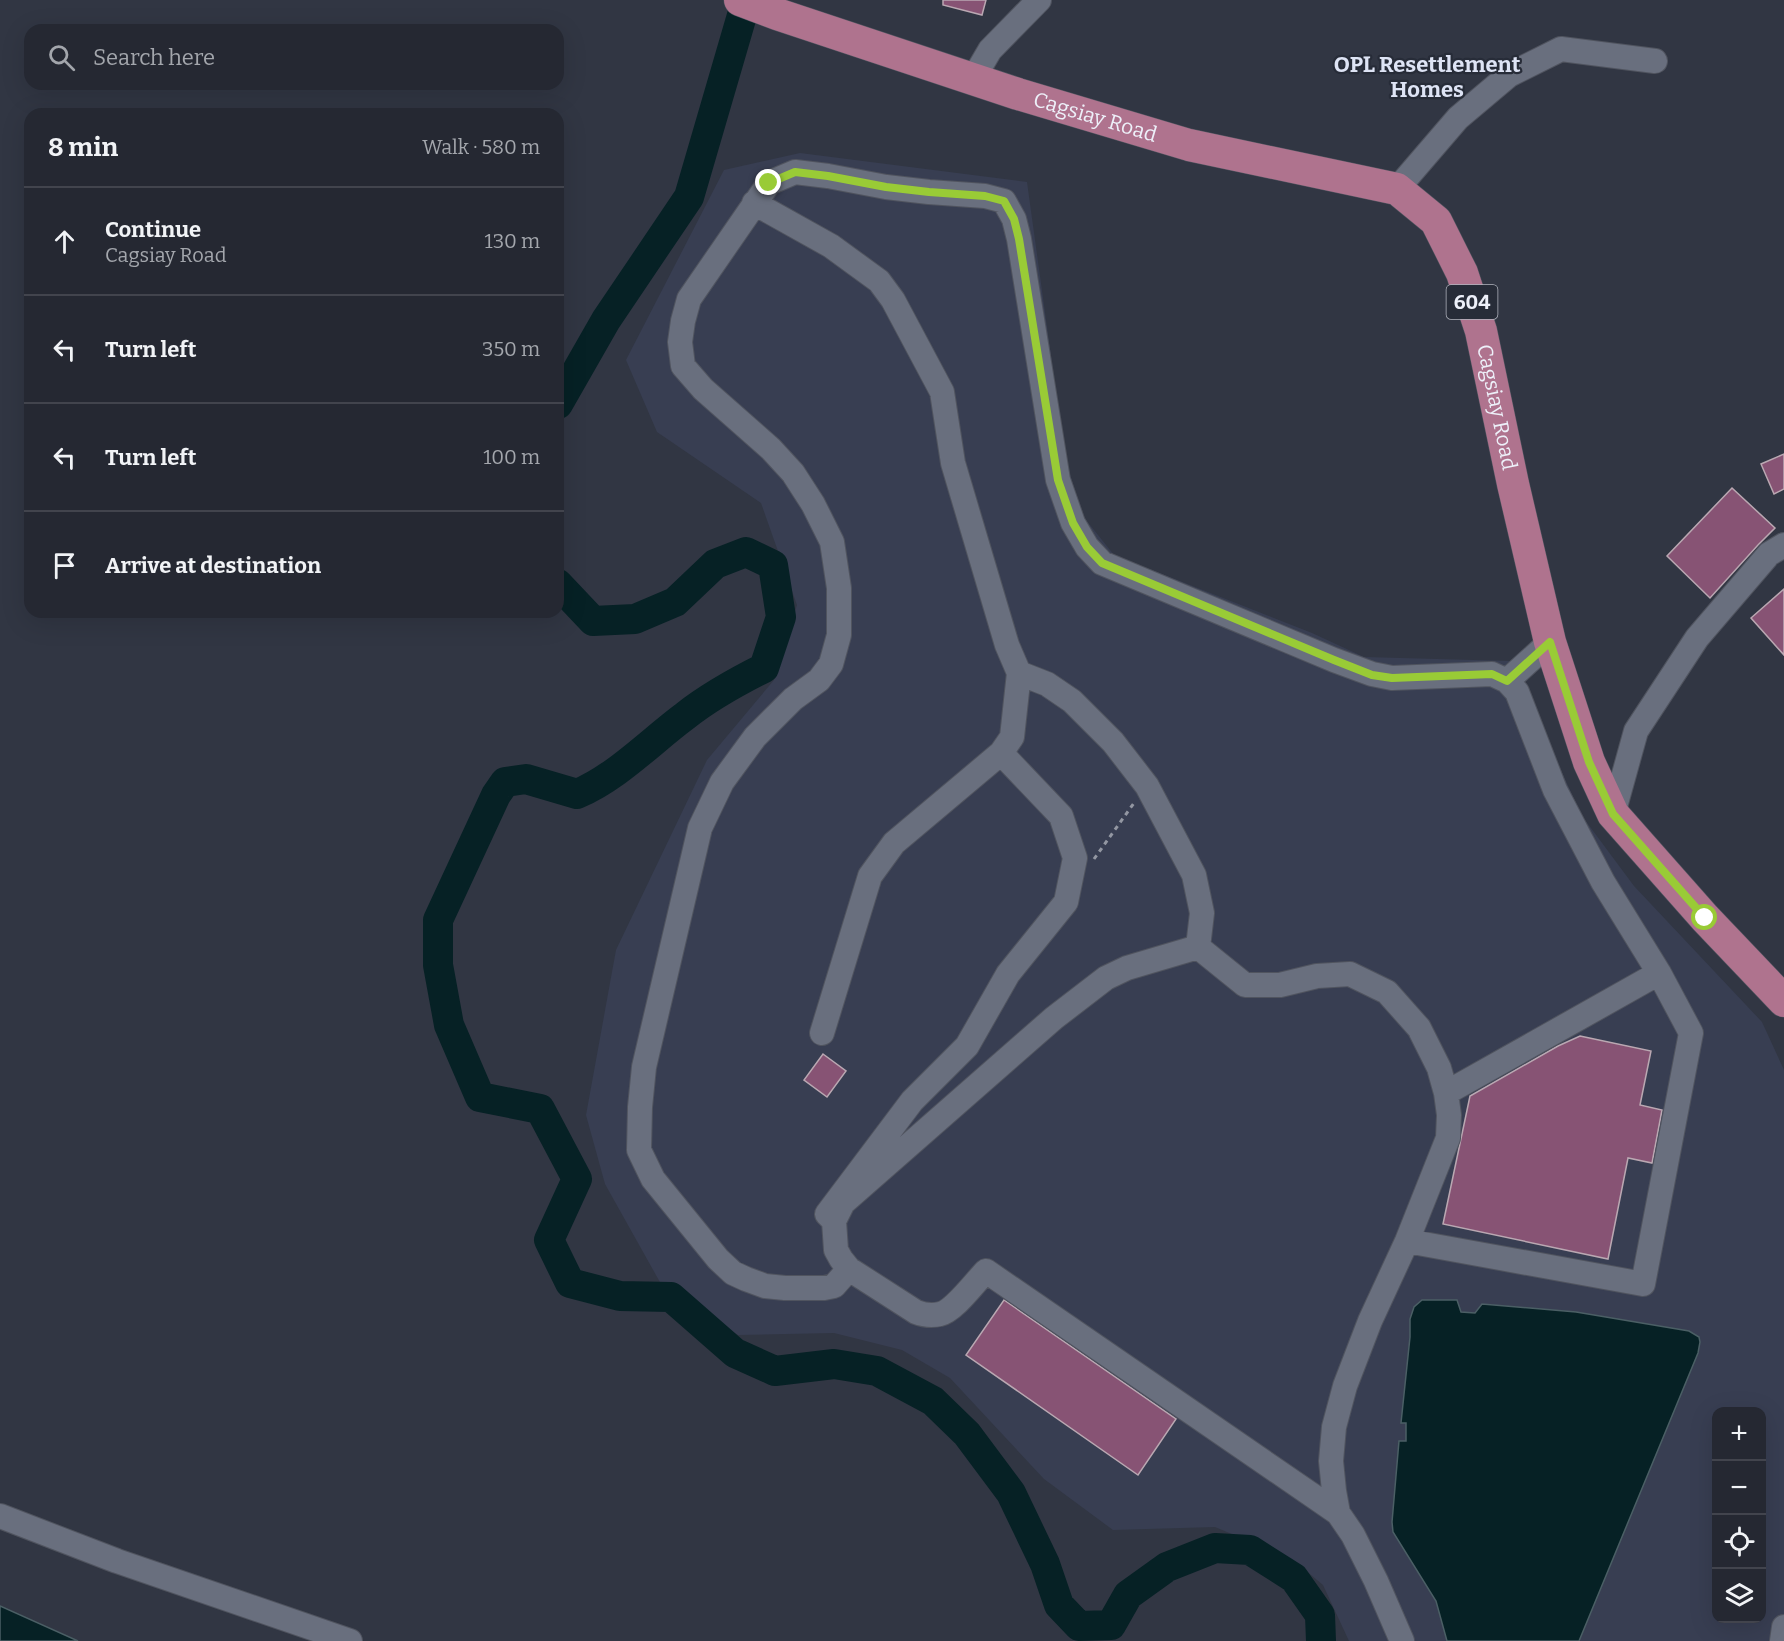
<!DOCTYPE html>
<meta charset="utf-8">
<style>
:root{--surface:#252832;--page:#31343e;--text:#f1f3f6;--muted:#a3a6ac;--line:#42444d}
body{margin:0;font-family:Bitter,serif;background:var(--page);color:var(--text)}
.controls{position:absolute;right:18px;bottom:18px;display:grid;overflow:hidden;border-radius:12px;box-shadow:0 6px 24px #0002}
.controls button{width:54px;height:54px;display:grid;place-items:center;padding:0;border:0;border-bottom:2px solid var(--line);background:var(--surface);color:var(--text);font:30px sans-serif}
.stop{position:absolute;width:18px;height:18px;margin:-14px;border:4px solid #99cb36;border-radius:50%;background:#fff}
.stop.end{background:#99cb36;border-color:#fff;box-shadow:0 2px 6px #0008}
.list{margin:0;padding:0;list-style:none}
h2{display:flex;justify-content:space-between;align-items:center;height:78px;margin:0;padding:0 24px;font-size:26px}
h2 small{font-size:20px;font-weight:400;color:var(--muted)}
.list li{display:grid;grid-template-columns:39px 1fr auto;gap:18px;align-items:center;box-sizing:border-box;height:108px;padding:0 24px;border-top:2px solid var(--line)}
.list b{display:block;font-size:22px;white-space:nowrap}
.list p{margin:0;font-size:20px;white-space:nowrap;color:var(--muted)}
.list em{font-size:20px;font-style:normal;color:var(--muted)}
.icon{flex:none;width:33px;height:33px;fill:none;stroke:currentColor;stroke-width:2;stroke-linecap:round;stroke-linejoin:round}
.map{position:relative;flex:none;width:1784px;height:1641px;overflow:hidden}
.search{position:absolute;background:var(--surface);box-shadow:0 6px 24px #0002;left:24px;top:24px;width:540px;height:66px;display:flex;align-items:center;gap:15px;box-sizing:border-box;padding:0 21px;border-radius:18px;color:var(--muted);font-size:22px}
.panel{position:absolute;background:var(--surface);box-shadow:0 6px 24px #0002;left:24px;top:108px;width:540px;height:510px;border-radius:18px}
.map>svg:first-child{display:block}
</style>
<div class="map">
<svg width="1784" height="1641" viewBox="0 0 1784 1641">
<rect width="100%" height="100%" fill="#313643"/>
<path fill="#383e52" fill-rule="evenodd" d="M800,153L1027,182L1065,457L1082,515L1114,555L1312,633L1364,657L1511,661L1582,816L1634,886L1762,1022L1784,1070V1641H1349L1323,1585L1292,1559L1215,1527L1113,1530L1044,1479L950,1378L902,1350L834,1333L738,1335L661,1284L605,1184L586,1115L616,950L707,760L774,680L797,605L761,503L657,432L626,360L724,170ZM1716,1412H1762V1618H1716Z"/>
<path fill="#062125" stroke="#4b5f65" stroke-width="1.5" d="M1422,1300H1457L1461,1312L1475,1313L1482,1304L1576,1312L1689,1331L1699,1337L1700,1342L1698,1353L1579,1641H1447L1436,1601L1393,1532L1392,1522L1399,1441H1406V1423H1401L1410,1337V1319L1414,1307Z
M0,1606L78,1641H0Z"/>
<g fill="none" stroke-linecap="round" stroke-linejoin="round">
<path stroke="#062125" stroke-width="30" d="M558,404L606,320L689,197L743,12
M558,584L593,621L635,619L675,602L715,564L746,552L773,565L781,617L764,668C736,682 709,697 685,716C650,742 617,777 577,794L526,779L505,782L496,795L438,920V965L449,1025L480,1097L540,1109L577,1179L549,1240L570,1283L620,1296L671,1297L735,1353L775,1371L834,1364L877,1371L933,1401L967,1434L1011,1493L1045,1564L1059,1605L1079,1626L1111,1625L1128,1595L1167,1567L1215,1548L1250,1550L1294,1578L1320,1615L1321,1641"/>
</g>
<path fill="#875374" stroke="#baa8b2" stroke-width="1.5" d="M943,0H986L982,15L943,5Z
M1784,454V489L1774,494L1761,464Z
M1732,488L1775,528L1758,545L1710,598L1667,556Z
M1784,589V655L1751,618Z
M1580,1036L1651,1051L1640,1105L1662,1110L1652,1163L1628,1158L1608,1259L1443,1224L1470,1096L1558,1046Z
M823,1054L846,1071L827,1097L804,1080Z
M1004,1300L1176,1419L1138,1475L966,1355Z"/>
<g fill="none" stroke-linecap="round" stroke-linejoin="round">
<defs>
<path id="minor" d="M973,79L990,50L1039,0
M1397,189L1458,118L1509,75L1561,49L1655,61
M754,203L831,246L879,281L893,300L942,392L953,463L1007,645L1019,673L1047,684L1072,701L1113,742L1147,786L1194,875L1202,913L1198,947L1245,985H1280L1317,976L1350,974L1387,992L1419,1028L1439,1068L1446,1093L1449,1115L1448,1138L1407,1241L1370,1321L1345,1386L1334,1427L1331,1461L1334,1491L1338,1513
M1613,814L1636,731L1697,638L1769,554L1784,545
M822,1033L870,876L894,843L1001,753L1012,737L1019,673
M1446,1093L1659,973
M834,1221L827,1214L912,1101L967,1046L1008,974L1066,902L1075,858L1061,816L1001,753
M1407,1241L1643,1284L1691,1033L1659,973L1603,882L1555,790L1517,692L1507,681
M849,1269L841,1259L836,1250L834,1221L843,1203L1054,1018L1106,978L1127,968L1198,947
M0,1516L117,1561L350,1641
M1402,1641L1376,1581L1353,1535L1338,1513L986,1271C975,1282 954,1311 940,1314C932,1316 924,1315 916,1312L849,1269L834,1286L824,1288H785L765,1286L746,1279L733,1273L718,1259L653,1179L639,1150L640,1107L644,1067L700,828L722,782L755,737L793,699L819,680L831,664L839,635V588L832,542L813,504L793,473L771,449L703,389L683,366L680,342L683,321L689,299L769,183L795,172L828,176L886,187L929,192L985,196L1004,201L1014,219L1019,239L1058,480L1073,523L1087,547L1102,563L1334,660L1372,674L1392,678L1492,674L1507,681L1550,642
M1782,1641L1784,1627"/>
<g id="major">
<path id="s1" d="M740,0L777,14L1018,94L1189,145L1397,189L1436,221L1462,273L1481,331L1513,484L1550,642L1589,762L1613,814L1705,918L1784,1001"/>
</g>
</defs>
<use href="#minor" stroke="#50545f" stroke-width="26"/>
<use href="#major" stroke="#50545f" stroke-width="33"/>
<path stroke="#9397a2" stroke-width="3" stroke-dasharray="4.5 4.5" stroke-linecap="butt" d="M1094,859L1134,803"/>
<use href="#minor" stroke="#696f7e" stroke-width="24"/>
<use href="#major" stroke="#af738e" stroke-width="32"/>
</g>
<g fill="none" stroke-linecap="round" stroke-linejoin="round">
<path stroke="#99cb36" stroke-width="8" d="M769,183L795,172L828,176L886,187L929,192L985,196L1004,201L1014,219L1019,239L1058,480L1073,523L1087,547L1102,563L1334,660L1372,675L1392,678L1492,674L1507,681L1550,642L1589,762L1613,814L1705,918"/>
</g>
<g text-anchor="middle" stroke-width="4.5" stroke-linejoin="round" paint-order="stroke">
<rect fill="#272c38" stroke="#b2b5bf" stroke-width="1.5" x="1446.5" y="285" width="51" height="34" rx="4.5"/>
<g font-size="20" font-weight="bold" fill="#edf0f9">
<text x="1472" y="309">604</text>
</g>
<g font-size="21" fill="#edf0f9" stroke="#272c38">
<text dy="7" stroke="none"><textPath href="#s1" startOffset="374">Cagsiay Road</textPath></text>
<text dy="7" stroke="none"><textPath href="#s1" startOffset="932">Cagsiay Road</textPath></text>
</g>
<g font-size="22" font-weight="bold" fill="#dee4f5" stroke="#272c38">
<text x="1427" y="72">OPL Resettlement<tspan x="1427" dy="25">Homes</tspan></text>
</g>
</g>
</svg>
<div class="controls">
<button>+</button>
<button>−</button>
<button><svg class="icon" aria-label="locate" viewBox="0 0 24 24"><circle cx="12" cy="12" r="6"/><path d="M12 2v4M12 18v4M2 12h4M18 12h4"/></svg></button>
<button><svg class="icon" aria-label="layers" viewBox="0 0 24 24"><path d="M12 4l9 5-9 5-9-5zM3 14l9 5 9-5"/></svg></button>
</div>
<div class="stop" style="left:1705px;top:918px"></div>
<div class="stop end" style="left:769px;top:183px"></div>
<div class="search"><svg class="icon" aria-label="search" viewBox="0 0 24 24"><circle cx="10" cy="10" r="6"/><path d="M15 15l6 6"/></svg>Search here</div>
<section class="panel">
<h2>8 min<small>Walk · 580 m</small></h2>
<ul class="list">
<li><svg class="icon" aria-label="ahead" viewBox="0 0 24 24"><path d="M12 20V5M6 11l6-6 6 6"/></svg><div><b>Continue</b><p>Cagsiay Road</p></div><em>130 m</em></li>
<li><svg class="icon" aria-label="left" viewBox="0 0 24 24"><path d="M17 20v-9H6M10 6l-5 5 5 5"/></svg><div><b>Turn left</b></div><em>350 m</em></li>
<li><svg class="icon" aria-label="left" viewBox="0 0 24 24"><path d="M17 20v-9H6M10 6l-5 5 5 5"/></svg><div><b>Turn left</b></div><em>100 m</em></li>
<li><svg class="icon" aria-label="arrive" viewBox="0 0 24 24"><path d="M6 21V4h12l-3 4 3 4H6"/></svg><div><b>Arrive at destination</b></div></li>
</ul>
</section>
</div>
